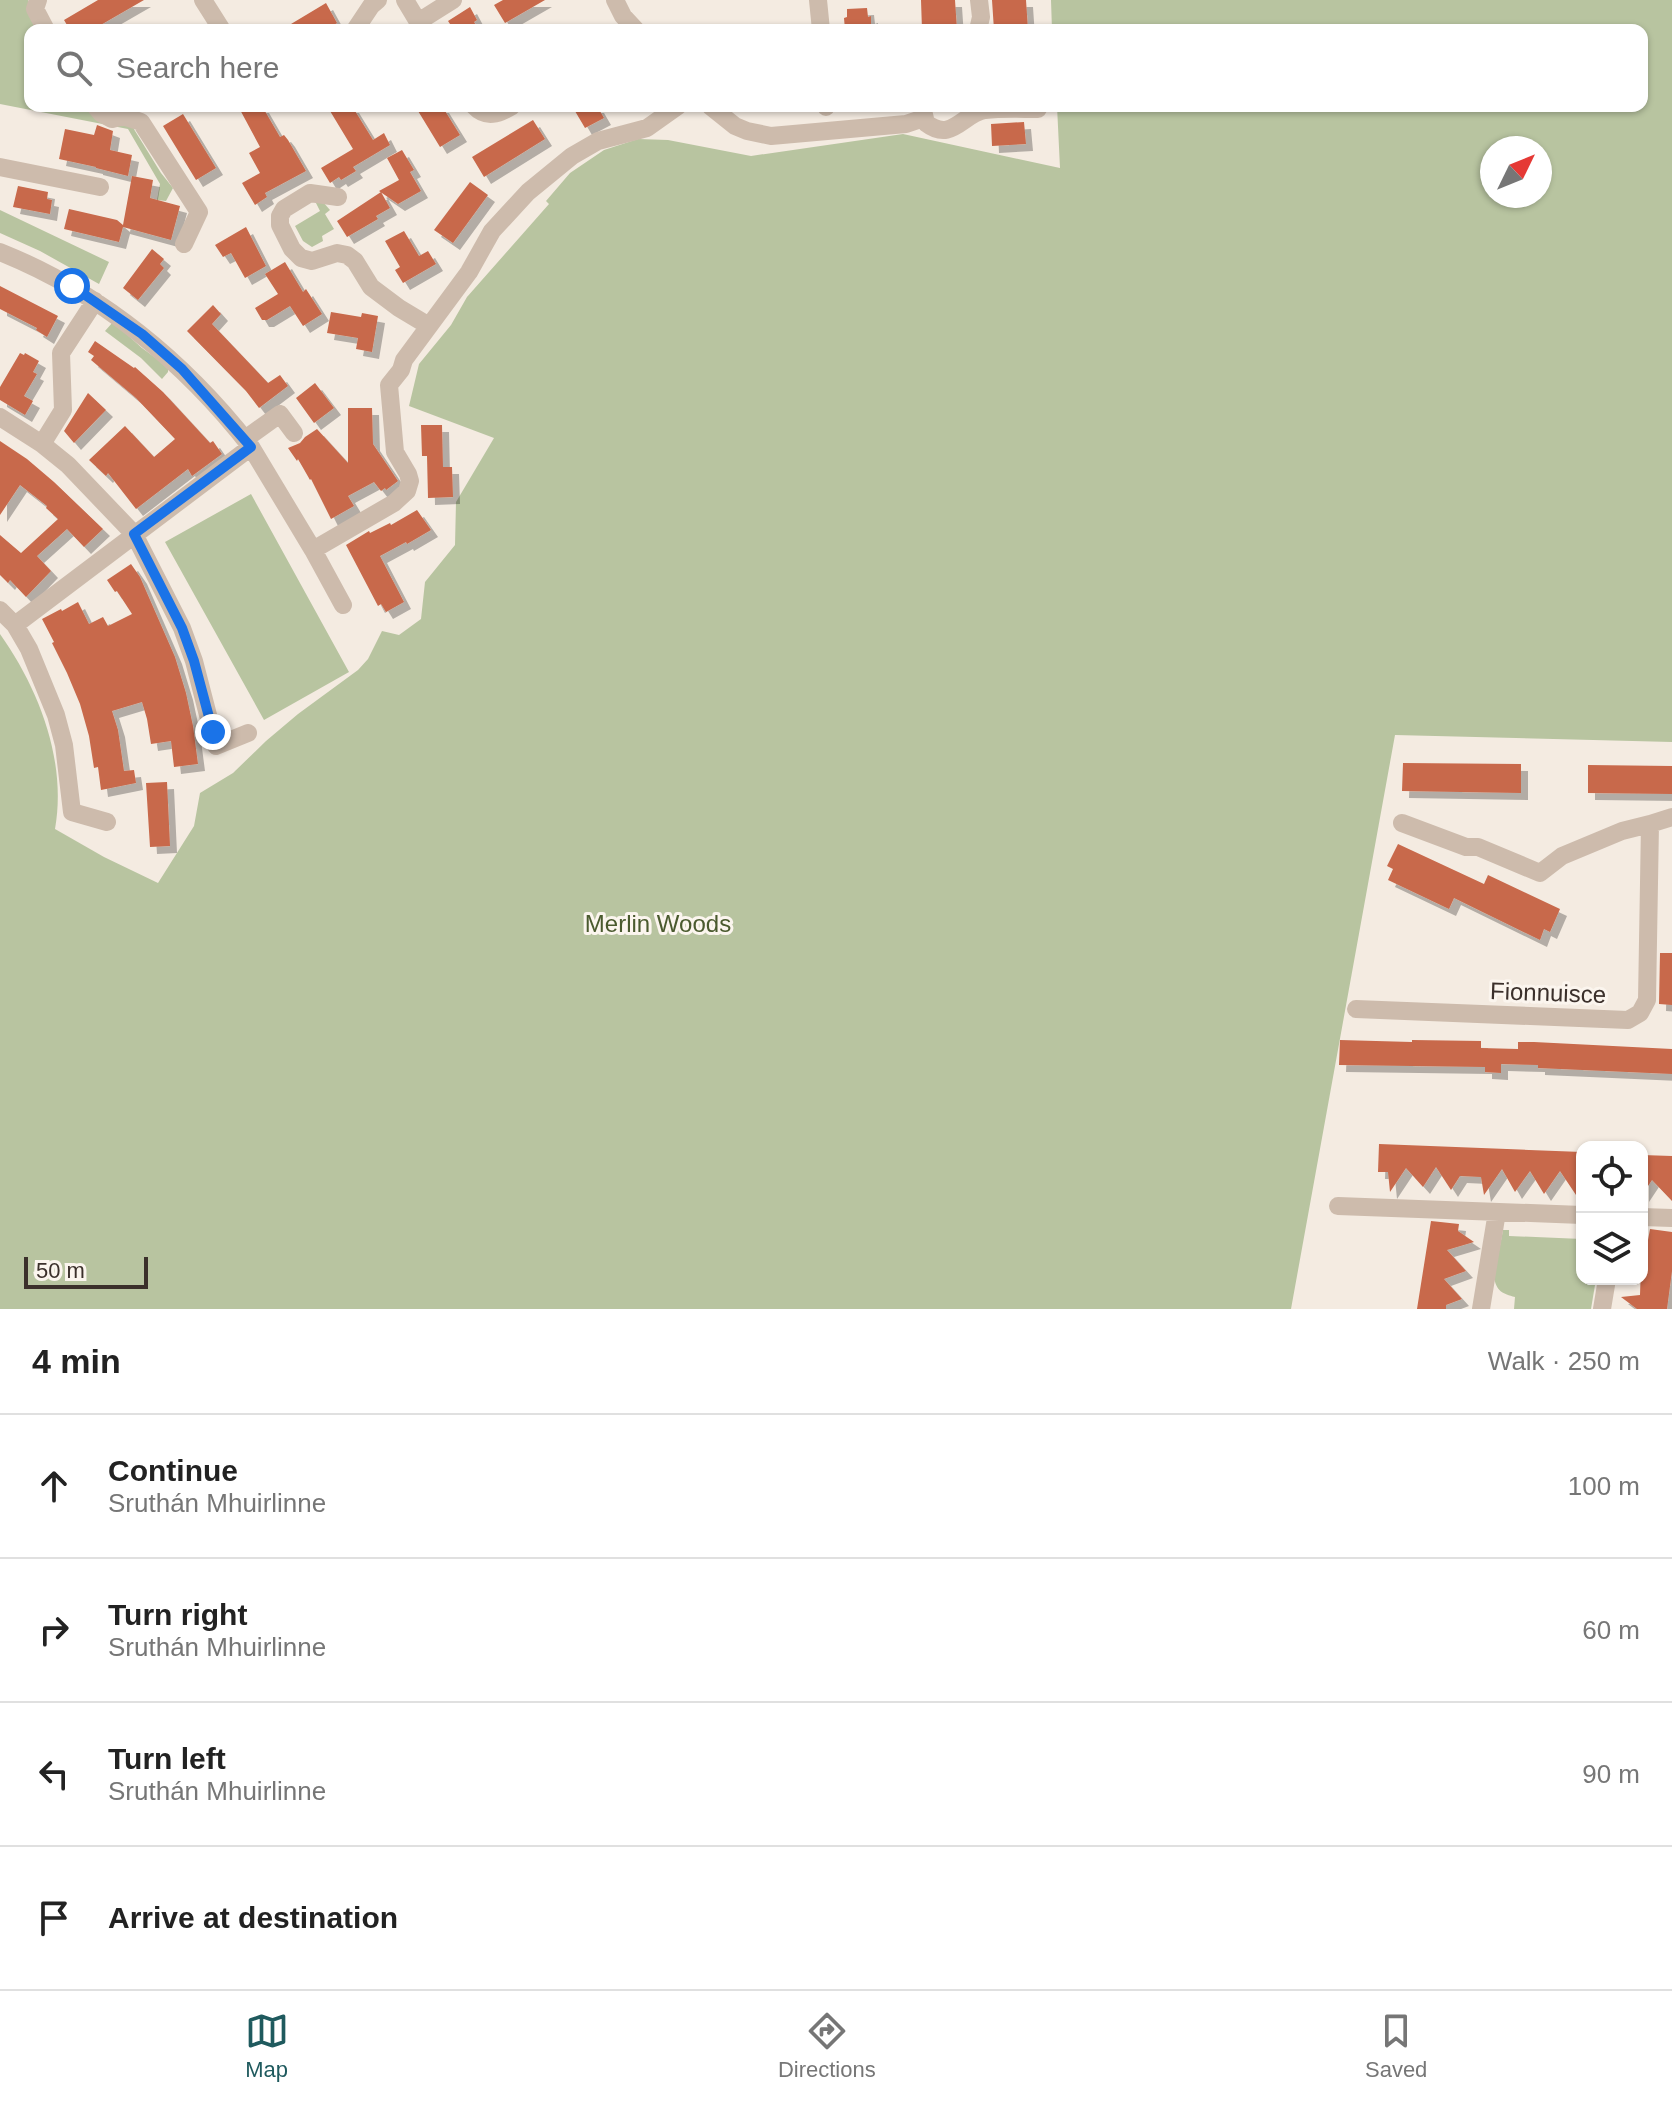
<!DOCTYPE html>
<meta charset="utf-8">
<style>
:root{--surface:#fff;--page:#f2f2f2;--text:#222;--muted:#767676;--line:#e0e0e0;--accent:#1f5a5e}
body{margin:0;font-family:Arial,sans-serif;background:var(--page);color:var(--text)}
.controls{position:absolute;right:24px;bottom:24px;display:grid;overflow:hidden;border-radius:16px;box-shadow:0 2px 6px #0004}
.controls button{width:72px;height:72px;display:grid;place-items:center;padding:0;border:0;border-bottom:2px solid var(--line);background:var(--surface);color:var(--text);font:40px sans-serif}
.compass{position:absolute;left:1480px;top:136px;width:72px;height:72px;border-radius:50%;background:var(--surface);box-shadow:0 2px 6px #0004;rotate:47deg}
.scale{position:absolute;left:24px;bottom:20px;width:124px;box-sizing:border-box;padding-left:8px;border:4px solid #3b302b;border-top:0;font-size:22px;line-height:28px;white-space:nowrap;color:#3b302b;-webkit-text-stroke:6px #fbf5ee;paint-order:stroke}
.stop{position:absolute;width:24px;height:24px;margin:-18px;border:6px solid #1a73e8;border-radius:50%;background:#fff}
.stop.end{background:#1a73e8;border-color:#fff;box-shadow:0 2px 8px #0008}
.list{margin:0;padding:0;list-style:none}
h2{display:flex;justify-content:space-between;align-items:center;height:104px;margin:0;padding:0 32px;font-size:34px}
h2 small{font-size:26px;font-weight:400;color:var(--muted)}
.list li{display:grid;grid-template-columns:52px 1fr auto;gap:24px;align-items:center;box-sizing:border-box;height:144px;padding:0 32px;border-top:2px solid var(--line)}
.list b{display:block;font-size:30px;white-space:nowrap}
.list p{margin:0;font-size:26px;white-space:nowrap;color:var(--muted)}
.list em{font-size:26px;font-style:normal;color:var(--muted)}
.icon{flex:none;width:44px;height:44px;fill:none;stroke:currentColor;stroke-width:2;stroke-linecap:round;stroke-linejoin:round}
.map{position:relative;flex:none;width:1672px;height:1309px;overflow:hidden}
.search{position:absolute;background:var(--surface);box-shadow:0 2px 6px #0004;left:24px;right:24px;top:24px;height:88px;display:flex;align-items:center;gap:20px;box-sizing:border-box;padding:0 28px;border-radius:16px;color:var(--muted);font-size:30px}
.sheet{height:680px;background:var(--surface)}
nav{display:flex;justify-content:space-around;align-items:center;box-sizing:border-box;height:112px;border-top:2px solid var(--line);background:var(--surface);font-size:22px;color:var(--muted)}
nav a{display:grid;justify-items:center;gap:4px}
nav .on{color:var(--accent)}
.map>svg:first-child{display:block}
</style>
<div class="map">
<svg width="1672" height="1309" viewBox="0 0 1672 1309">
<defs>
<filter id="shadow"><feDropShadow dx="7" dy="7" stdDeviation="0" flood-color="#0004"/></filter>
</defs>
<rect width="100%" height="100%" fill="#f4ebe1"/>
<path fill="#b8c4a0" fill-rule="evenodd" d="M0,0H28L30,10L39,30H30V106H86L95,117L132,126L161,173L173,188L166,201L157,200L160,184L128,129L0,104Z
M1051,0H1672V742L1395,735L1291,1309H0V634C39,689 67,761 55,829L104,857L158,883L194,826L200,793L233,773L266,741L298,714L358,670L368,659L382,631L399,635L421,619L425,582L455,545L456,502L494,438L409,406L419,364L451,325L467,297L549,204L546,201L570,173L604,150L638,139L668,140L751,156L903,134L1060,168L1057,106H1642V30H1052ZM1492,148H1540V196H1492Z
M314,199L323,202L330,210L325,214L334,229L322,236L323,241L312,247L303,241L295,226L320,211Z
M0,210L109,262L99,284L40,251L0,233Z
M113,322L142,348L168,367V372L162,379L141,358L105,331Z
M251,494L349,672L264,720L165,542Z
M1503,1230H1509V1236L1582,1239V1279H1596L1591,1309H1514L1515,1297C1503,1294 1496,1291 1494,1277Z"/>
<path fill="#c8694b" filter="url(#shadow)" d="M98,0H144L92,30H70L64,20Z
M503,0H545L505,23L494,5Z
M921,0H955L957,30H922Z
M992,0H1026L1028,30H994Z
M326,3L337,23L326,30H281Z
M470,7L477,20L474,22L479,30H454L448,21Z
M867,8L868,17L871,16V30H845L844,18L847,17V9Z
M238,106H262L280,137L284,135L288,140L306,171L265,193L267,197L255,205L242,183L260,173L249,153L260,147Z
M327,106H352L373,140L384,133L390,145L353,167L356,171L341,180L339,177L330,183L321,168L353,149Z
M415,106H442L460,135L440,147Z
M572,106H597L604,118L585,128Z
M183,114L216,168L196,180L163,126Z
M533,120L545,139L484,177L472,157Z
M1024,122L1026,144L992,146L991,124Z
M97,125L113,131L110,150L132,155L128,176L96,168V167L59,159L65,129L94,135Z
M402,150L414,170L410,172L421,191L398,204L379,191L399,180L387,158Z
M132,176L153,180L150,198L180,206L171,240L123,227L119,242L64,229L69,209L117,220L123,225Z
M470,182L488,195L453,243L434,230Z
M18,186L48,192L47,199L52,200L50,214L13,207Z
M381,192L390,208L376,216L378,219L347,237L337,221Z
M246,227L266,266L245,278L231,253L223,257L215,245Z
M404,231L419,256L428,251L436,264L403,283L395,270L400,267L385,241Z
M152,249L164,259L160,264L164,268L138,300L123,288Z
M285,262L303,292L306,289L322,314L303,326L290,306L267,320H262L255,308L278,294L265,274Z
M0,286L58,316L47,337L36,330L37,328L0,309Z
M213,305L221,314L212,324L268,383L280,375L288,386L259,408L246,391L187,331Z
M331,312L361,317L362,313L378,316L372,352L356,349L358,338L327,333Z
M95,341L134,368L135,367L163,392L210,443L213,441L222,454L192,476L188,469L136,509L108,473L106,476L89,460L125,426L154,457L175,439L136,398L91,360L94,356L88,352Z
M20,353L24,355L25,353L39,361L33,372L37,374L24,396L33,401L25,415L0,400V387Z
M315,383L334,408L314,423L296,398Z
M88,393L106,410L74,443L64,431Z
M348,408H372L373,444L398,481L386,490L385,488L381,491L374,482L348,496L354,506L331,519L311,479L310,480L298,459L297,461L288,448L300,443L305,437L317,429L348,463Z
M421,425H442L443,467H452L453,497L428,498L427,456H422Z
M0,441L27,459L54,482L103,529L84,547L67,529L37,556L51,571L26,597L10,580L8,583L0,575V535L21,553L58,519L46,508L47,506L20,485L0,515Z
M417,510L431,530L407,544L406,542L380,556L404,602L386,612L381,604L378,606L346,545L369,531L370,533L390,523L391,525Z
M131,564L140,577L175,657L186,693L193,726L198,764L174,767L171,741L151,744L147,719L142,702L112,711L118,730L124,771L134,770L136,783L101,790L98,767L94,768L89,736L80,704L67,673L52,643L54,642L42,619L61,609L62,611L78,602L89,624L103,617L108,626L132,614L117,591L115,592L107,580Z
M1403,763L1521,764V793L1402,791Z
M1588,765L1672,766V794L1588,793Z
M167,782L170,846L150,847L146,783Z
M1398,844L1484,884L1488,875L1560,909L1550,932L1544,929L1540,940L1454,898L1449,909L1388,880L1393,869L1387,866Z
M1660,953H1672V1005L1659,1004Z
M1340,1040L1412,1042V1040L1481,1041V1048L1518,1049V1042H1534L1672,1049V1074L1538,1068V1065L1501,1064V1073L1485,1072V1067L1339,1065Z
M1379,1144L1582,1152V1184L1576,1195L1560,1171L1544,1194L1530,1171L1515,1192L1502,1169L1484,1195L1481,1177L1460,1176L1451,1190L1436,1167L1423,1187L1406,1168L1390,1192L1388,1172H1378Z
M1642,1155L1672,1156V1201L1652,1180L1642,1195Z
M1431,1221L1459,1224L1458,1231L1474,1242L1447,1250L1466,1271L1444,1279L1462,1299L1446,1305V1309H1417Z
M1650,1229L1672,1232V1271L1667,1309H1637L1621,1297L1640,1295L1642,1239L1648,1240Z"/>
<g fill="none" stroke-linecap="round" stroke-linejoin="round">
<path stroke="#cdbbac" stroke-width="18" d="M38,0L35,9L46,30
M203,0L222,30
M405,0L423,30
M615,0L623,16L636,30
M818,0L821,30
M418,22L453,0
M355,30L371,6L378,0
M978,30L981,17L979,0
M95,106L101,113L112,119L123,116L141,122L199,212L184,244
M474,106C486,119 499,114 512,106
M710,106L735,126L747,131L771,136L906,124L924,118
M826,106V107
M922,106L926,123C952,143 962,114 985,110C1002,108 1021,109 1038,109
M0,167L100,187
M338,197L310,193L284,209L280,216V225L292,249L301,258L312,261L337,253L347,255L355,261L371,287L399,308L429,326
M0,252C100,292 185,362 251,447L15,625
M0,417L42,444L68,465L134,534L182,628L194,661L216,746L248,733
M245,439L280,414L294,433
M42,444L63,410L61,353L95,301
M251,447L313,550L343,605
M313,550L394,503L407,491L410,481L408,474L395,452L389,385L401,370L404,360L469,272L492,231L528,192L572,156L598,141L647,128L678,106
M0,610L15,625L29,649L56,715L64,745L72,812L107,822
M1402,823L1466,847H1478L1540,873L1562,856L1622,831L1650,824
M1356,1009L1628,1020L1640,1013L1647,1000L1650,824L1672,817
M1338,1206L1582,1215
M1642,1217L1672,1218
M1481,1309L1497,1212
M1602,1309L1607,1279"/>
</g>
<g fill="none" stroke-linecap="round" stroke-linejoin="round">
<path stroke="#1a73e8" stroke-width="10" d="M72,286L142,334L182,369L251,447L134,534L182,628L194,661L213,732"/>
</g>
<g text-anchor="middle" stroke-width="6" stroke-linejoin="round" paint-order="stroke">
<g font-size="24" fill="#4a5a2e" stroke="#fbf5ee">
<text x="658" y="932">Merlin Woods</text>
</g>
<g font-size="24" fill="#3b302b" stroke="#fbf5ee">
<text transform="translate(1548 993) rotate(2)" y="8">Fionnuisce</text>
</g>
</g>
</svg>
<div class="controls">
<button><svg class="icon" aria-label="locate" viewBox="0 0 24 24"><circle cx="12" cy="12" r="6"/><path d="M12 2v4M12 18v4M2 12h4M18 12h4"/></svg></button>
<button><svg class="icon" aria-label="layers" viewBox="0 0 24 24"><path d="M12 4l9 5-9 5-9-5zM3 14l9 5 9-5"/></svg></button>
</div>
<svg class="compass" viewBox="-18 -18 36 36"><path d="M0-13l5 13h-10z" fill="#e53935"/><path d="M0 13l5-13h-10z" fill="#767676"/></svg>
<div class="scale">50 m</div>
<div class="stop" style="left:72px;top:286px"></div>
<div class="stop end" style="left:213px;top:732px"></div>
<div class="search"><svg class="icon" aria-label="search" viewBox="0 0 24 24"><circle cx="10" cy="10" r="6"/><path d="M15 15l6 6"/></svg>Search here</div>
</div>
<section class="sheet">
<h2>4 min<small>Walk · 250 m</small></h2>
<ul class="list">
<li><svg class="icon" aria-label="ahead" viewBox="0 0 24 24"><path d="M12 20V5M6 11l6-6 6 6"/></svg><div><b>Continue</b><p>Sruthán Mhuirlinne</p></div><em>100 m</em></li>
<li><svg class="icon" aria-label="right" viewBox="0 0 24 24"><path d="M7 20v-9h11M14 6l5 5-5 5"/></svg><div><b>Turn right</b><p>Sruthán Mhuirlinne</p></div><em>60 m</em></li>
<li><svg class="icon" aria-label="left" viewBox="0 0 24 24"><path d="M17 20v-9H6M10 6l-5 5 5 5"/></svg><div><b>Turn left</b><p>Sruthán Mhuirlinne</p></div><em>90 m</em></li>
<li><svg class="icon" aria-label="arrive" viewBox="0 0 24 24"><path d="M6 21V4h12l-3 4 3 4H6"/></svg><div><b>Arrive at destination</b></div></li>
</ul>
</section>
<nav>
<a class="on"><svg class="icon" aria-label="map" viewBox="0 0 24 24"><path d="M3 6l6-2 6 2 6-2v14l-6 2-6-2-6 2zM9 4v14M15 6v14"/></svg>Map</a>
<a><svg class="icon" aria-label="directions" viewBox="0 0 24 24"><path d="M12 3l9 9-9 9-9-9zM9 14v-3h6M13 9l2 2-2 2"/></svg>Directions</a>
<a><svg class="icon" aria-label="saved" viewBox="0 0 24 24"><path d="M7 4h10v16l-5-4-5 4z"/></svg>Saved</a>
</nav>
